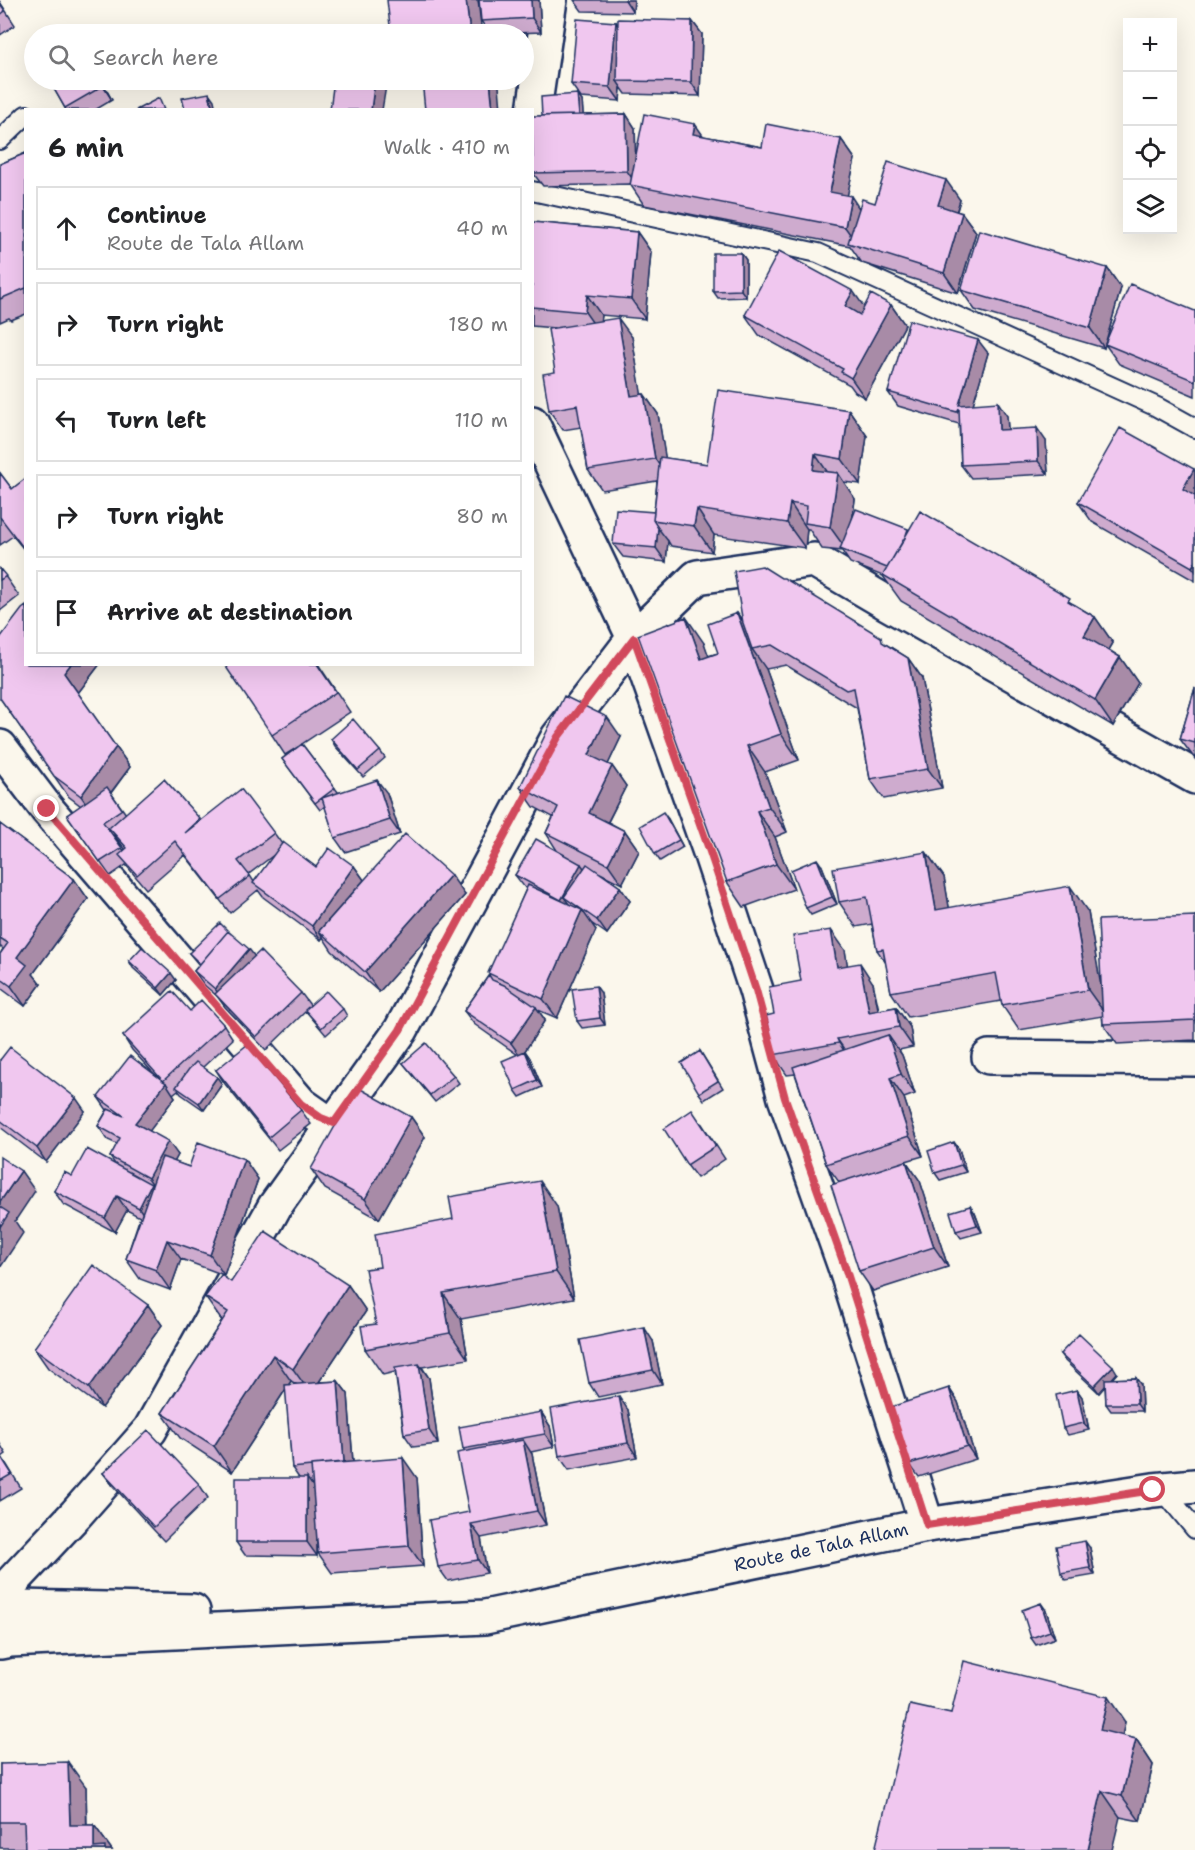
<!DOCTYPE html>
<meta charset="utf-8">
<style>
:root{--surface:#fff;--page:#f6f6f6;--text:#202124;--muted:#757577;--line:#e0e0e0}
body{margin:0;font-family:"Shantell Sans",sans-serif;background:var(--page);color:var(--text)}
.controls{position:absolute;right:18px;top:18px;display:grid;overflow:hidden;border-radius:0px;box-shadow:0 6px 24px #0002}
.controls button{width:54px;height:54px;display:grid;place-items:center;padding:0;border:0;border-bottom:2px solid var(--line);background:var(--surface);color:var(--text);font:30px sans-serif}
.stop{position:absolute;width:18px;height:18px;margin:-14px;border:4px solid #d1495b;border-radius:50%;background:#fff}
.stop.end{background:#d1495b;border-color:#fff;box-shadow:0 2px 6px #0008}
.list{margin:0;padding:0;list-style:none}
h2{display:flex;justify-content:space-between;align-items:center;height:78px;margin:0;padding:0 24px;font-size:26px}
h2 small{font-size:20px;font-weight:400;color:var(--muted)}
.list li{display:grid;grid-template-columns:39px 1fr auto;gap:18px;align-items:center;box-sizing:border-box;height:84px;margin:0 12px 12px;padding:0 12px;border:2px solid var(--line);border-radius:0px}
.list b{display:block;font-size:22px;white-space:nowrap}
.list p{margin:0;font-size:20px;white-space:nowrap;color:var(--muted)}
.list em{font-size:20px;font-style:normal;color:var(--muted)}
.icon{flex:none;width:33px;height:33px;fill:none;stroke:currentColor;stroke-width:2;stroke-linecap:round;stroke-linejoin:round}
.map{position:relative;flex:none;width:1195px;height:1850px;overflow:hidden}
.search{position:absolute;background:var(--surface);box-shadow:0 6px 24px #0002;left:24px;top:24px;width:510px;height:66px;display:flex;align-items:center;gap:15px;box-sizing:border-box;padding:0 21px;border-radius:33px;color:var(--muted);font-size:22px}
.panel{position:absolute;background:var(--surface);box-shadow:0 6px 24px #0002;left:24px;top:108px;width:510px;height:558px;border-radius:0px}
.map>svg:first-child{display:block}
</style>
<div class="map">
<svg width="1195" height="1850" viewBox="0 0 1195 1850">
<rect width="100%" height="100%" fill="#fbf7ec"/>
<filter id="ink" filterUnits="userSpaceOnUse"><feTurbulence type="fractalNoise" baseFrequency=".0167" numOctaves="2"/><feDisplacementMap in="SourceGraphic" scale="12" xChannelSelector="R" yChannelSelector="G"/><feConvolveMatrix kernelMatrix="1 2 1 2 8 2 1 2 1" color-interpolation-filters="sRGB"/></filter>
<g filter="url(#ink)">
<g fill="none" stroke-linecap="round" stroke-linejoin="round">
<defs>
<path id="service" d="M0,140L26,115
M532,191L818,253L1157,407L1195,428
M1162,1489L1195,1529"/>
<path id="minor" d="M532,124L550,0
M0,747L47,809L301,1104L321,1118L334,1123
M989,1057L1195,1059
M927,1525L845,1267L785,1098L756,990L710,852L634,638L697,577L814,560L887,603L1195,777
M0,1595L76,1514L150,1430L275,1206L401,1030L558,737L634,638L532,423"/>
<path id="secondary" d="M0,1609L19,1607L193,1611
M0,1642L10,1640L485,1617L927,1525L1153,1490L1195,1486"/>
</defs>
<use href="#service" stroke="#1b2f5e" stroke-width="22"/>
<use href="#minor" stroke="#1b2f5e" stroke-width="38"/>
<use href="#secondary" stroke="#1b2f5e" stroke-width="38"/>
<use href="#service" stroke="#fbf7ec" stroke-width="18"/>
<use href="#minor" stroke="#fbf7ec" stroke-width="33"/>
<use href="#secondary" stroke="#fbf7ec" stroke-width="33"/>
</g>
<path fill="#ceabce" stroke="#1b2f5e" stroke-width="1.5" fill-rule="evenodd" d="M479,0H539L541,32L490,34L481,21Z
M574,0H634L633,12L582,11Z
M0,2L15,25L0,35Z
M692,21L702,34L700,96L626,94L621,87L620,101L581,98L571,84L616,22L618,25Z
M49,80H101L112,100L95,110H66Z
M582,101L583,115L626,114L635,128L636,154L703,136L762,147L841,139L855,159L847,196L859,208L875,203L960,200L957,211L962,213L976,232L958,293L862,263L850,246L644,205L630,184L543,186L533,173L542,116Z
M26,153V314L11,320L9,318L0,322V164Z
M532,222L637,232L651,252L645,319L601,315L600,320L632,337L641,394H644L658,414L665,458L707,464L849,410L867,436L860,484L843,482L855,499L853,516L909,531L1075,605L1095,617L1113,643L1109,650L1120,657L1138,683L1113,726L901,601L883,576L850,563L842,551L822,549L809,529H807L805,548L714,535L712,552L671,546L668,541L666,562L623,557L613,544L654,512L657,481L602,490L588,470L581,427L563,430L549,410L555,372L554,328L532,326Z
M741,253L746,260V297L718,298L713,291Z
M1107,268L1121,288L1104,348L975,310L961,290Z
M891,305L905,325L865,398L855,392L850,385L759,335L745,315Z
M1195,311V396L1119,364L1105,344Z
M988,353L973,404L1007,416L1008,429L1046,441L1048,474L971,478L961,465L959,424L898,406L888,392Z
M1194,469L1195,471V581L1092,522L1078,502Z
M0,473L12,489L26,478V552L13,536L0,545Z
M0,569L19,596L0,611Z
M737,613L742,620L887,645L908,658L922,678L942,788L884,799L870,779L857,708L786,665L766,669L799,760L765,772L787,832L775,837L794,889L744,907L727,882L704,643L708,656L718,653Z
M26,664H100L78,693L130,767L111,793L126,814L164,779L201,821L274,833L282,844L316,867L354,866L364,880L465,895L379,992L332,951L323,937L321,940L263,897L258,890L230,913L185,855L146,889L126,865L110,876L67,815L81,806L68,796L0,698ZM113,835H114L125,849L124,851ZM275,854L254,882L249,874Z
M318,664L350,712L302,744L338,792L387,793L400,834L345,852L335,838L325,806L320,810L282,759L298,747L285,755L272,735Z
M1195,688V759L1180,739Z
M621,737L608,764L612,766L626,786L608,822L625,831L639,851L622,884L600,873L620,887L630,901L607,934L591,923L596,930L557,1018L538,1010L545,1020L524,1052L525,1051L530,1058L542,1087L520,1097L515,1090L518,1055L474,1024L464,1011L489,975L526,889L515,875L558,852L546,833L553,817L534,807L520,787Z
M331,739L380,751L385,758L363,777L335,746Z
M668,819L683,847L660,861L655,854Z
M0,824L74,879L88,899L33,974L41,984L25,1006L2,989L0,986V954L3,949L1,947L0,948Z
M926,852L944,877L949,908L1088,912L1101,989L1195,916V1040L1117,1044L1103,1024L1102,1016L1019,1030L1002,1005L1001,1001L908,1017L891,992L886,963L877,950L872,924L856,927L839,902Z
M822,866L837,904L811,915L806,908Z
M845,950L847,965L873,983L879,1010L896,1007L910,1027L913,1047L899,1050L902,1055L915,1094L904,1098L923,1156L906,1161L920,1181L948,1267L873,1291L859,1271L839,1182L826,1164L795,1074L787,1075L773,1055L774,1014L801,981Z
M189,953L254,956L301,993L310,1005L343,1009L347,1016L326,1035L306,1011L266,1050L225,1007L217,996L204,985L194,971L199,965Z
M129,961L176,980L163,995L133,968Z
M601,993L605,1025L582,1028L577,1021Z
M190,1011L224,1025L233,1039L203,1067L222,1084L204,1110L181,1094L178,1090L173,1094L175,1097L149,1131L178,1155L174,1162L189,1167L244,1159L258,1179L224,1275L181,1259L170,1290L140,1279L126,1259L140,1217L127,1210L115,1232L63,1204L54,1191L72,1176L115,1164L110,1157L117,1144L108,1140L98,1126L107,1110L98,1097L156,1076L132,1050L123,1036Z
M700,1051L723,1088L704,1100L699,1093Z
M0,1060L85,1111L46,1162L0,1127Z
M403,1063L454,1076L459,1083L435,1102Z
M216,1070L301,1110L311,1124L278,1150L225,1084Z
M411,1117L425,1137L379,1219L325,1189L311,1169Z
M702,1124L725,1159L697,1178L687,1165Z
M959,1149L966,1172L940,1180L935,1173Z
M557,1206L574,1298L461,1319L468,1359L422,1367L429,1378L438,1444L413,1447L404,1434L395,1372L383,1375L365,1349L376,1324L380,1267Z
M970,1206L975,1213L982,1232L961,1238L956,1231Z
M231,1282L348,1285L366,1311L319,1382L338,1381L348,1394L353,1462L417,1478L423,1566L332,1573L318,1553L317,1545V1556L245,1555L236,1542L299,1478L292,1468L286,1389L232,1472L180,1438L162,1413L222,1321L205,1297ZM291,1381L296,1384L288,1385Z
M148,1305L162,1325L102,1408L48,1368L34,1348Z
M653,1341L662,1384L598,1397L589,1383Z
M1060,1354L1117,1373L1112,1379L1136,1378L1141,1385L1142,1411H1111L1106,1404L1105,1386L1099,1393L1065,1361Z
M949,1388L958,1402L976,1459L919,1477L909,1464Z
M1077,1390L1082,1397L1089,1430L1068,1435L1063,1428Z
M628,1410L637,1457L569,1470L559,1456Z
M541,1412L550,1426L554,1447L531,1452L532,1454L546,1525L481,1538L487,1573L448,1581L438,1567L469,1512L465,1451L463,1449Z
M0,1444L6,1454L2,1457L21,1488L0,1501Z
M103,1473L199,1484L208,1498L164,1541L113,1486Z
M1090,1548L1095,1575L1066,1580L1061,1573Z
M1046,1610L1055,1638L1036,1645L1031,1638Z
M951,1714L1125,1722L1122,1736L1136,1739L1153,1765L1140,1821L1120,1817Z
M0,1764L86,1787L87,1825H94L112,1850H25V1848H0Z"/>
<path fill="#a88ba7" stroke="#1b2f5e" stroke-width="1.5" d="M466,0H478L482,34H470Z
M531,0H539L541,32L532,18Z
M625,0H634L633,12Z
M692,21L702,34L700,96L691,82Z
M616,22L625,36L617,81L621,87L620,101L610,87Z
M99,80H101L112,100L103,86Z
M375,80H387L382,110H371Z
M490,80H495L499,86L501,110H493Z
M209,93L214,100L216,110H213Z
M577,94L582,101L584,124L579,117Z
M626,114L635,128L636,184L627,171Z
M695,124L709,144L693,134Z
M841,139L855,159L844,212L830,192Z
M946,180L960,200L952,225L938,205Z
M851,196L864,216L859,247L845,227Z
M962,213L976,232L958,293L944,273Z
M637,232L651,252L645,319L631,299Z
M741,253L746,260V297L741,290Z
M1107,268L1121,288L1104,348L1090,328Z
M853,291L867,311L859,326L845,306Z
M587,295L601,315L599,332L585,312Z
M891,305L905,325L865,398L851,378Z
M618,318L632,337L645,416L631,396Z
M978,340L988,353L969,418L959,405Z
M644,394L658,414L669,479L655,459Z
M998,402L1007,416L1009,443L999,430Z
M849,410L867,436L860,484L842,459Z
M1037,428L1046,441L1048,474L1038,461Z
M815,454L833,480L813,470Z
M1194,469L1195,471V507L1183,489Z
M838,473L855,499L848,552L830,527Z
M790,503L807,529L805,548L787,523Z
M697,509L714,535L712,552L694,526Z
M658,528L668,541L666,562L656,548Z
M1195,562V571L1192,567Z
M737,613L755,639L752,649L766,669L799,760L781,734Z
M686,617L704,643L719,684L701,659Z
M1095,617L1113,643L1102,662L1084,636Z
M1120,657L1138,683L1113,726L1095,700Z
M908,658L922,678L942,788L928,769Z
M71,664H100L78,693L64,673Z
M607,717L621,737L603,775L589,755Z
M747,746L765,772L787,832L769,807Z
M116,747L130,767L94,815L81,796Z
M612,766L626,786L602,833L589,813Z
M377,780L387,793L400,834L390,820Z
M757,811L775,837L794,889L776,864Z
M663,812L668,819L683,847Z
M625,831L639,851L622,884L608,864Z
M926,852L944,877L954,936L936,910Z
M817,859L822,866L837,904L832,897Z
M581,864L591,878L564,897L573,910L561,900Z
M354,866L364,880L319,931L323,937L321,940L312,926Z
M451,875L465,895L379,992L365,972Z
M74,879L88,899L33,974L41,984L25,1006L11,986L17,957Z
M1070,886L1088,912L1106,1015L1088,990Z
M620,887L630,901L607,934L597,920Z
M582,910L596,930L557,1018L543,999Z
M831,930L845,950L851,987L837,967Z
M249,949L259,962L225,1002L215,989Z
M860,963L873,983L882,1030L869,1012Z
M171,973L176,980L163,995L158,988Z
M596,986L601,993L605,1025L600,1018Z
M536,1007L545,1020L521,1057L511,1043Z
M896,1007L910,1027L913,1047L899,1027Z
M888,1035L902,1055L915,1094L901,1074Z
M837,1039L851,1059L852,1063L839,1043Z
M525,1051L530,1058L542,1087L537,1080Z
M217,1077L222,1084L204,1110L199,1103Z
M890,1078L904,1098L923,1156L909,1136Z
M166,1083L175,1097L145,1137L135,1123Z
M76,1098L85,1111L46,1162L37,1148Z
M411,1117L425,1137L379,1219L365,1199Z
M168,1141L178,1155L158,1192L148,1178Z
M954,1142L959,1149L966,1172L961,1165Z
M244,1159L258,1179L224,1275L210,1255Z
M906,1161L920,1181L948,1267L934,1247Z
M21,1171L35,1191L15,1221L23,1233L0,1268V1202Z
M540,1181L557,1206L574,1298L556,1272Z
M151,1184L161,1197L148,1221L139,1208Z
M117,1196L127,1210L115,1232L105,1218Z
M970,1206L975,1213L982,1232L977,1225Z
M167,1240L181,1259L170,1290L156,1270Z
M348,1285L366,1311L311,1394L293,1369Z
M443,1293L461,1319L468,1359L450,1333Z
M148,1305L162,1325L102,1408L89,1388Z
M644,1327L653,1341L662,1384L653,1370Z
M273,1355L291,1381L232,1472L214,1446Z
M419,1364L429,1378L438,1444L429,1430Z
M1113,1366L1117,1373L1099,1393L1094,1386Z
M1136,1378L1141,1385L1142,1411L1137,1404Z
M338,1381L348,1394L354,1477L344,1464Z
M949,1388L958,1402L976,1459L967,1446Z
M1077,1390L1082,1397L1089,1430L1084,1423Z
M619,1396L628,1410L637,1457L628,1443Z
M541,1412L550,1426L554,1447L545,1434Z
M523,1440L532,1454L546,1525L537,1511Z
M403,1458L417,1478L423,1566L409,1546Z
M307,1478L317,1492V1556L307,1542Z
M471,1524L481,1538L487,1573L478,1560Z
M1085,1541L1090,1548L1095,1575L1090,1568Z
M1041,1603L1046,1610L1055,1638L1050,1631Z
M1108,1697L1125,1722L1118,1755L1100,1730Z
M1136,1739L1153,1765L1140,1821L1122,1796Z
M68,1762L86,1787L87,1850L70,1825Z
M1102,1791L1120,1817L1112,1850H1088Z
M94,1825L112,1850H96L94,1848Z"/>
<path fill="#f0c7ef" stroke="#1b2f5e" stroke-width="1.5" d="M387,0H466L470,34H391Z
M479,0H531L532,18L481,21Z
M0,3L5,11L0,15Z
M577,19L616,22L610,87L571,84Z
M618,19L692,21L691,82L617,81Z
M49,80H99L103,86L65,108Z
M334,80H375L371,110H330Z
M422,80H490L493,110H425Z
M209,93L213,110H185L182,98Z
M577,94L579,115L542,116L541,97Z
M159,98L164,110H136Z
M626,114L627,171L533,173L532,116Z
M644,114L695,124L693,134L762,147L766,124L841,139L830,192L851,196L845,227L630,185Z
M26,153V288L0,299V164Z
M888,162L946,180L938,205L962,213L944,273L848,243L862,199L875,203Z
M532,222L637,232L631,299L587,295L585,312L532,307Z
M979,230L1107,268L1090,328L961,290Z
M779,251L853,291L845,306L860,315L871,294L891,305L851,378L841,372L843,369L745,315Z
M713,253H741V290L713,291Z
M1130,284L1195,311V381L1105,344Z
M618,318L631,396L644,394L655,459L588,470L577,405L549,410L543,374L555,372L548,329Z
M909,320L978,340L959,405L998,402L999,430L1037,428L1038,461L961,465L959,408L957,412L888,392Z
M718,390L849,410L842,459L815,454L813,470L838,473L830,527L805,523L807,506L790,503L787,523L697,509L694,526L653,520L660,457L707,464Z
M1120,428L1194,469L1183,489L1195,496V562L1192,567L1078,502Z
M0,473L12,489L26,478L25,550L0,517Z
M616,509L654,512L653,520L658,528L656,548L613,544Z
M856,509L908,529L905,538L887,568L840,549Z
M920,511L1070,598L1068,601L1095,617L1084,636L1120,657L1095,700L883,575Z
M762,566L781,578H784L881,637L882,642L908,658L928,769L870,779L854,688L846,690L772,645L752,649L743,623L734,571Z
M0,569L6,576L0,580Z
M26,606V664H71L64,673L116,747L81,796L54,776L0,698V638L22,609Z
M737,613L781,734L747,746L769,807L757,811L776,864L727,882L638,635L686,617L701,659L718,653L708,624Z
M224,664H317L336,692L272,735Z
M1195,688V743L1180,739Z
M564,696L607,717L589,755L612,766L589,813L625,831L608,864L546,833L558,807L520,787Z
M353,719L380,751L358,770L331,739Z
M302,744L335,788L315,803L282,759Z
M164,779L200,819L185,833L241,789L274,833L238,861L250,876L220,899L175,841L137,875L119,855L127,848L109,828Z
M377,780L390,820L335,838L322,798Z
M107,787L122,809L103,822L122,848L100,862L67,815Z
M663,812L679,840L655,854L640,826Z
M0,824L74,879L17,957L27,965L11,986L0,978V954L8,943L0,938Z
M405,834L451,875L365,972L319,931Z
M536,839L581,864L561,900L515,875Z
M283,842L316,867L329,848L354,866L312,926L253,883Z
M926,852L936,910L1070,886L1088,990L1002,1005L996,973L891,992L883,949L877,950L867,897L839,902L833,868Z
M817,859L832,897L806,908L791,870Z
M587,864L620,887L597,920L564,897Z
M528,885L582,910L543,999L488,973Z
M1195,916V1020L1103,1024L1098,920Z
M220,923L231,934L228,931L200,964L189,953Z
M831,930L837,967L860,963L869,1012L896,1007L899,1027L837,1039L839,1043L773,1055L766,1016L774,1014L769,987L801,981L793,936Z
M228,931L249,949L215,989L194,971Z
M142,947L171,973L158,988L129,961Z
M260,951L301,993L256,1037L215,994Z
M489,975L492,980L504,985L536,1007L511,1043L464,1011Z
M596,986L600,1018L577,1021L572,989Z
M172,991L190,1011L201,1000L224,1025L163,1081L123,1036Z
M326,991L343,1009L321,1028L305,1010Z
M888,1035L901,1074L890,1078L909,1136L826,1164L793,1067Z
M426,1043L454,1076L430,1095L403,1063Z
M248,1044L301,1110L269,1137L216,1070Z
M10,1047L76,1098L37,1148L0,1120V1060Z
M525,1051L537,1080L515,1090L502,1061Z
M700,1051L718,1081L699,1093L681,1063Z
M130,1056L166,1083L135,1123L168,1141L148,1178L110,1157L120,1138L98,1126L108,1109L124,1116L98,1097Z
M196,1062L217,1077L199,1103L176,1087L189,1069Z
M357,1087L411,1117L365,1199L311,1169Z
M692,1110L716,1146L687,1165L664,1129Z
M198,1142L244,1159L210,1255L167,1240L156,1270L126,1259L162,1157L189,1167Z
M954,1142L961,1165L935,1173L928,1151Z
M87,1149L151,1184L139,1208L117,1196L105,1218L54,1191L64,1172L72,1176Z
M0,1157L21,1171L0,1202Z
M906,1161L934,1247L859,1271L831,1185Z
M540,1181L556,1272L443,1293L450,1333L365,1349L361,1326L376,1324L365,1269L380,1267L375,1234L453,1219L449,1197Z
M970,1206L977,1225L956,1231L950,1212Z
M0,1207L9,1213L0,1227Z
M265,1231L348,1285L293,1369L273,1355L214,1446L162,1413L228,1312L205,1297L221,1275L231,1282Z
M93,1265L148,1305L89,1388L34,1348Z
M644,1327L653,1370L589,1383L580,1340Z
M1079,1334L1113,1366L1094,1386L1060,1354Z
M419,1364L429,1430L404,1434L395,1368Z
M1136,1378L1137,1404H1106L1105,1379Z
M338,1381L344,1462L311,1465V1466L292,1468L285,1385Z
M949,1388L967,1446L909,1464L891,1407Z
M1077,1390L1084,1423L1063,1428L1056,1395Z
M619,1396L628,1443L559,1456L551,1409Z
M541,1412L545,1434L463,1449L459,1427Z
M148,1430L199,1484L154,1527L103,1473Z
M523,1440L537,1511L471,1524L478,1560L438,1567L429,1520L469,1512L457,1453Z
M0,1455L12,1474L0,1481Z
M403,1458L409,1546L318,1553L311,1465Z
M236,1478H307V1542H236Z
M1085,1541L1090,1568L1061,1573L1056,1546Z
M1041,1603L1050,1631L1031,1638L1022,1610Z
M964,1661L1108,1697L1100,1730L1136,1739L1122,1796L1102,1791L1088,1850H875L910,1705L951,1714Z
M68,1762L70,1825H94V1848L105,1847V1850H25L24,1822H0V1764Z"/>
</g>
<g fill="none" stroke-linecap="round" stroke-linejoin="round" filter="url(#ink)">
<path stroke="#d1495b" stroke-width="8" d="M47,809L301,1104L321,1118L334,1123L400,1030L558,737L634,638L710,852L756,990L785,1098L845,1267L927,1525L1153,1490"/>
</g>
<g text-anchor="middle" stroke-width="5" stroke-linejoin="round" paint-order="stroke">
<g font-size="18" fill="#1b2f5e" stroke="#fbf7ec">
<text transform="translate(821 1547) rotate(-12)" y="6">Route de Tala Allam</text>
</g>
</g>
</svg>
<div class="controls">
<button>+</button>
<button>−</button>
<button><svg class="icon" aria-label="locate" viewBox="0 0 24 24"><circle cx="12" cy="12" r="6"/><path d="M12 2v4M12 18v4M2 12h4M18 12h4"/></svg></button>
<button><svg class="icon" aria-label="layers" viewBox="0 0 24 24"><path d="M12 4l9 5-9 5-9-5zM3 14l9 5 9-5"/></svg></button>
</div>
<div class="stop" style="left:1153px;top:1490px"></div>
<div class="stop end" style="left:47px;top:809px"></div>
<div class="search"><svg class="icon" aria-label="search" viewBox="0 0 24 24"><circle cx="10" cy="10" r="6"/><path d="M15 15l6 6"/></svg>Search here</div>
<section class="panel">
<h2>6 min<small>Walk · 410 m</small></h2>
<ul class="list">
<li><svg class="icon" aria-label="ahead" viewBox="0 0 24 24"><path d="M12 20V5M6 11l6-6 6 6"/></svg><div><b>Continue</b><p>Route de Tala Allam</p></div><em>40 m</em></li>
<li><svg class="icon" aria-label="right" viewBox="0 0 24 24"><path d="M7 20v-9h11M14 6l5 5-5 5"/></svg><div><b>Turn right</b></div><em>180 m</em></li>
<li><svg class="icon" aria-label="left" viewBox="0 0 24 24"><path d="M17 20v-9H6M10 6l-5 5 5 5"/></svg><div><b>Turn left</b></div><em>110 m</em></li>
<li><svg class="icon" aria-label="right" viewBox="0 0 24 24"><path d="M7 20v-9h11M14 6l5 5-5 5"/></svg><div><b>Turn right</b></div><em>80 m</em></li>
<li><svg class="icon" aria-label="arrive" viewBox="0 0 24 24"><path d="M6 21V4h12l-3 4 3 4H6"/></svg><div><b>Arrive at destination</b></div></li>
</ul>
</section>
</div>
